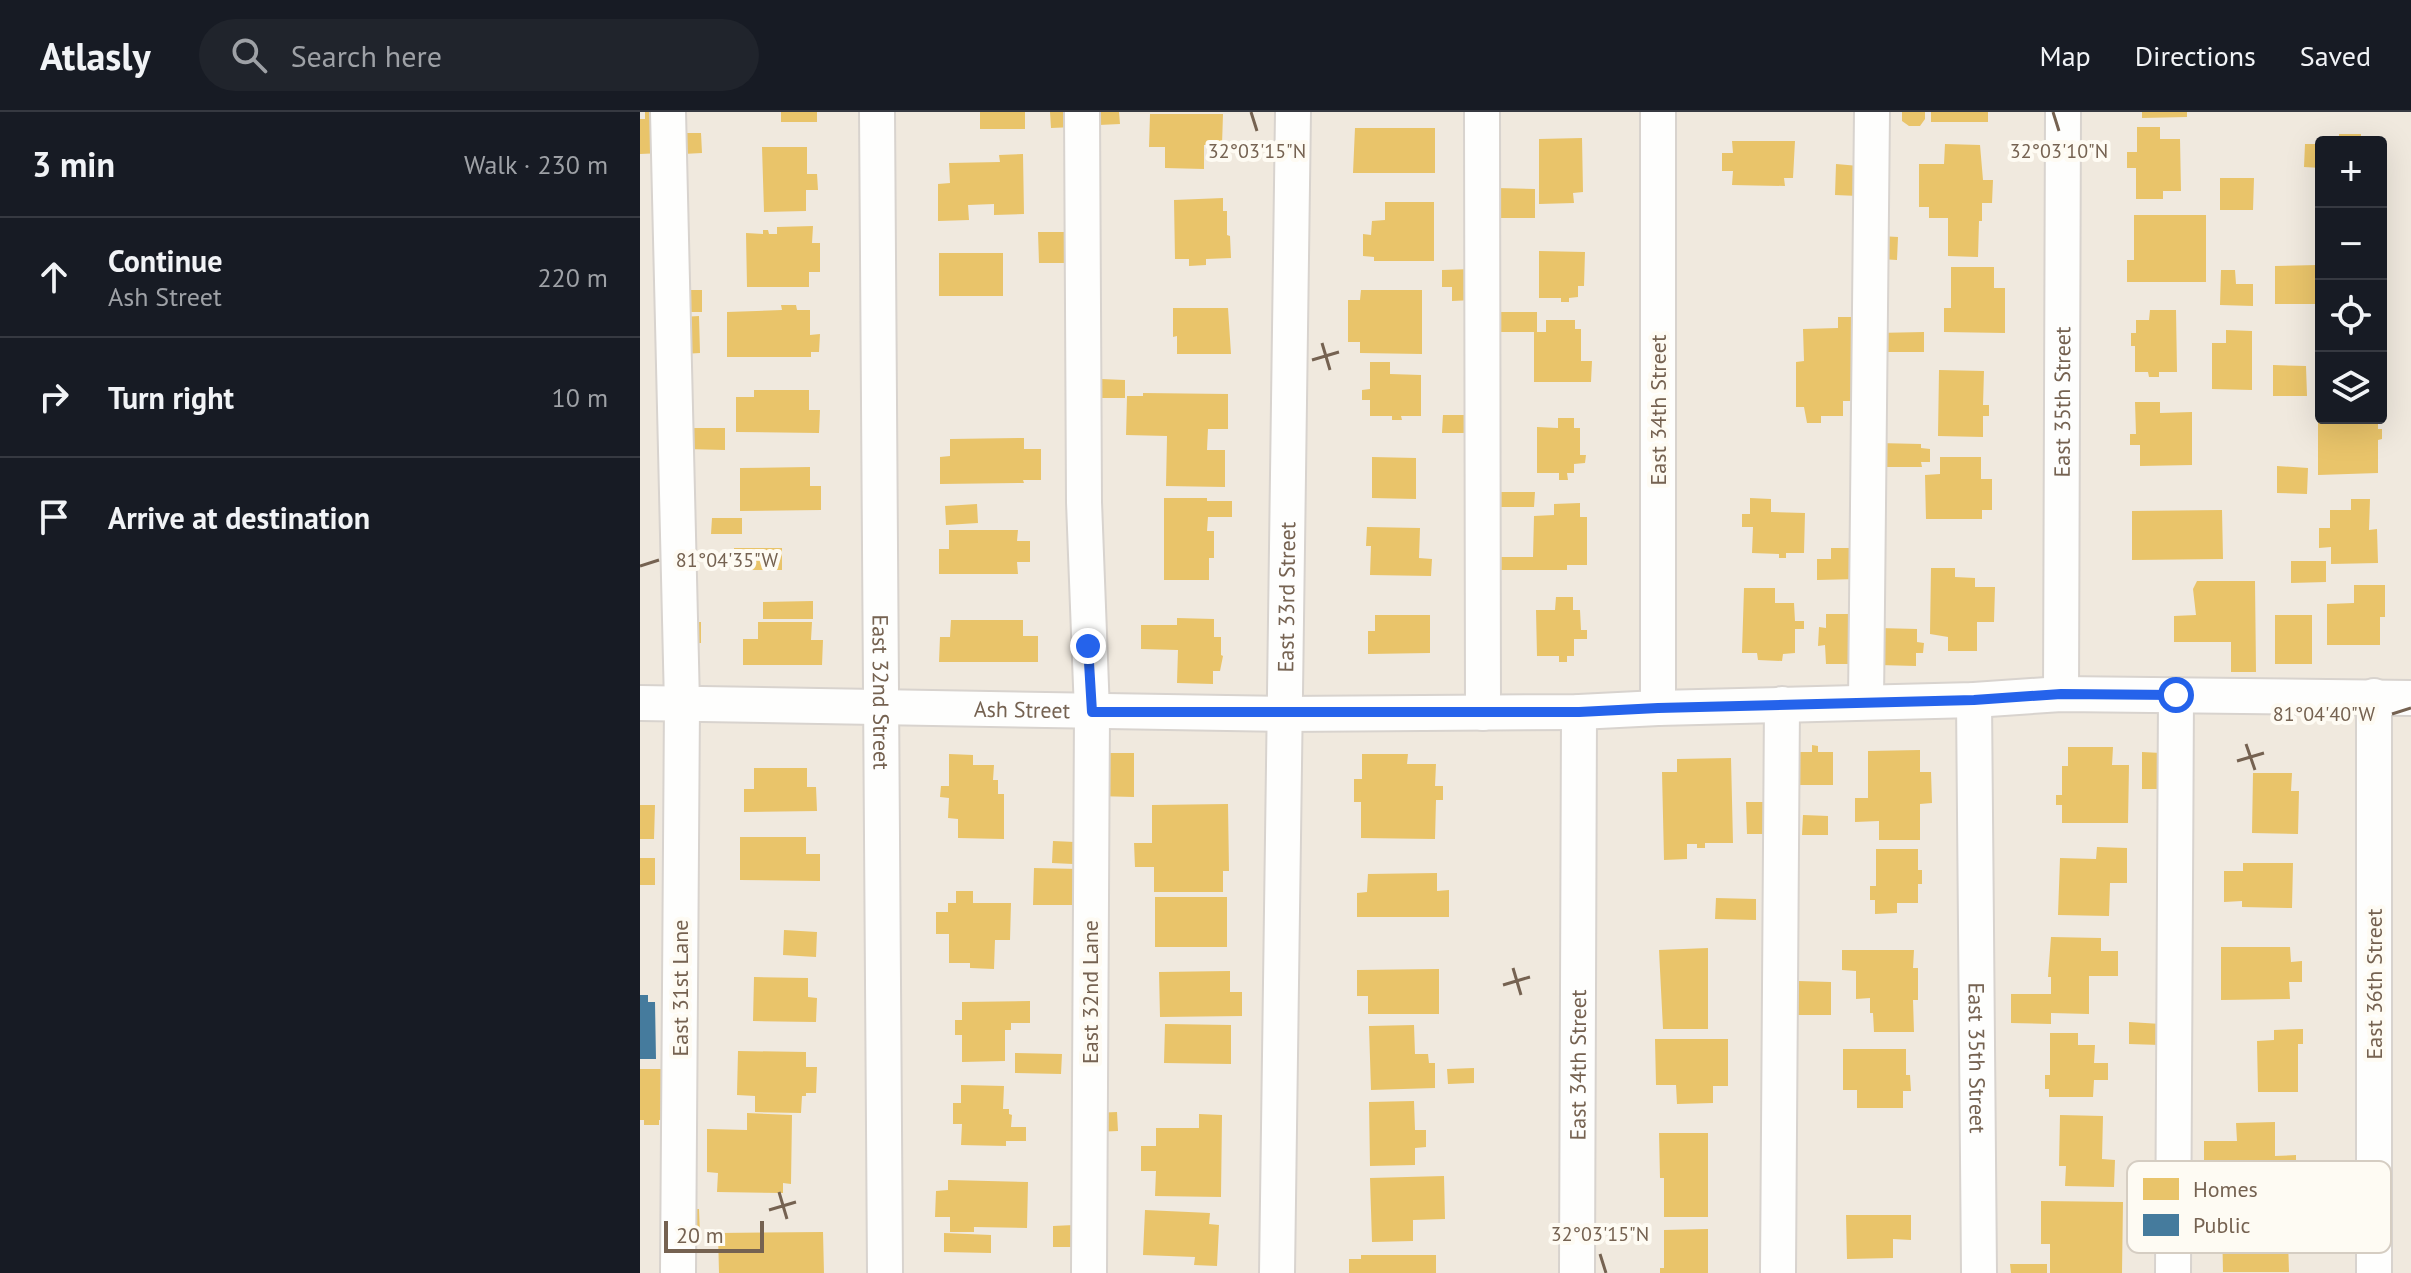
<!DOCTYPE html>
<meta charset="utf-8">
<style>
:root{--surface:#171b24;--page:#20242c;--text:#f1f3f6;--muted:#9ea1a6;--line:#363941}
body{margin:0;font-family:"PT Sans",sans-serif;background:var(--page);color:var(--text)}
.controls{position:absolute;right:24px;top:24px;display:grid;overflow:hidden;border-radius:8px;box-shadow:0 8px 32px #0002}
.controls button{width:72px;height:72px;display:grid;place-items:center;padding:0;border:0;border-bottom:2px solid var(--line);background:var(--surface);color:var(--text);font:40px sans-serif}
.scale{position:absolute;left:24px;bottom:20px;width:100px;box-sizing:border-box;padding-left:8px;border:4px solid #756251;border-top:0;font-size:22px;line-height:28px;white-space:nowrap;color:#756251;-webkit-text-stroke:6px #fefbf3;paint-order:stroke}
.stop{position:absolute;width:24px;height:24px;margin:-18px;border:6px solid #2563eb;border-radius:50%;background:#fff}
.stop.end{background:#2563eb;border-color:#fff;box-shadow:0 2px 8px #0008}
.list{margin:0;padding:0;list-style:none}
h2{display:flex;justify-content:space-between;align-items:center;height:104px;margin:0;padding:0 32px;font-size:34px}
h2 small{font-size:26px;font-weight:400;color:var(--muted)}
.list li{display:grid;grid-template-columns:52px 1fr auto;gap:24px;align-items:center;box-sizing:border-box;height:120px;padding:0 32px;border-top:2px solid var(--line)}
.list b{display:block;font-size:30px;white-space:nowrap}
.list p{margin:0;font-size:26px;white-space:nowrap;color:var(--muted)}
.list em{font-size:26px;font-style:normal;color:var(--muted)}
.icon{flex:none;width:44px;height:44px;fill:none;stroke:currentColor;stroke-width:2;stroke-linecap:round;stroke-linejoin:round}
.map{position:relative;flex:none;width:1771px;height:1161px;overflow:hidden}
header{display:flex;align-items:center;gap:48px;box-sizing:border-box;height:112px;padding:0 40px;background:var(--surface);border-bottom:2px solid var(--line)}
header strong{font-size:38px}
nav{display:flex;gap:44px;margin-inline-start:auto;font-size:28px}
.search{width:560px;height:72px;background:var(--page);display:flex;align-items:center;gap:20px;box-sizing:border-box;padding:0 28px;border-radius:44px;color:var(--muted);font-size:30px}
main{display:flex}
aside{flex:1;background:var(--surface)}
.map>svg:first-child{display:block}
</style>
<header>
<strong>Atlasly</strong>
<div class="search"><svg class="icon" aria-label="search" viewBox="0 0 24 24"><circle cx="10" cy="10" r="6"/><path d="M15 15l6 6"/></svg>Search here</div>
<nav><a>Map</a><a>Directions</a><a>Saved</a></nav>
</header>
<main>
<aside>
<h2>3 min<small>Walk · 230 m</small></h2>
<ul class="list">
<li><svg class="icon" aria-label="ahead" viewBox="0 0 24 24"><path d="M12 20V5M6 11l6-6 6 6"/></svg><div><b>Continue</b><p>Ash Street</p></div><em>220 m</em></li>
<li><svg class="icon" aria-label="right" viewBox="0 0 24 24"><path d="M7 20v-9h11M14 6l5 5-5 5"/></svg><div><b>Turn right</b></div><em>10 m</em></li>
<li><svg class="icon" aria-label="arrive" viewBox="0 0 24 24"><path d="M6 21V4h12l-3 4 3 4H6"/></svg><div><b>Arrive at destination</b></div></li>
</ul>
</aside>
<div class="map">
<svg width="1771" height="1161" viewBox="0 0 1771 1161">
<rect width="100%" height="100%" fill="#f8f6f0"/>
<path fill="#f0e9de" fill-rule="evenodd" d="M0,0H1771V1161H0ZM1681,30H1741V306H1681Z"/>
<path fill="#e9c46a" d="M5,0H21L22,41L0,42V7H5Z
M141,0H177V10H141Z
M340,0H385V17H340Z
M410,0H434V15L411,16Z
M459,0H479L480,12L459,13Z
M1262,0H1285V7L1280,14H1269L1262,9Z
M1291,0H1348V10H1291Z
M1502,0H1547V5L1502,6Z
M510,2H583L582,33H564V57L525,56V35H509Z
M1497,15H1520V27H1540L1541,79H1523V87H1496V56H1487V40H1497Z
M715,16H795V61H713Z
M42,21H61L62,41L43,42Z
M1699,22H1721V30H1699Z
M942,26L943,80L933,81L934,91L899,92V27Z
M1092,29H1155L1153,66H1144L1145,74L1092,73L1093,59H1082V41H1093Z
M1305,32L1340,33L1343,68H1353L1352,91H1342V109H1339L1338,145L1308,144V106H1289V95H1279V52H1304Z
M1665,32H1681V56L1664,55Z
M122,35H167V62H177L178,78H166V99L124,100Z
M383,42L384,102L354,103V92L328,93L329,108L298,109V72L310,71L309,51L360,50L359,43Z
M1196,52L1219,54L1218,84L1195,83Z
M1580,66H1614L1613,98H1580Z
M857,76L895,77V106H856Z
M583,86V99H587V123L590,124L591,146L566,147V153L549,154V147H535L534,88Z
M745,90H794V149H734V145L723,144V122L731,123L732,109L745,108Z
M1494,103H1566V170H1487V148H1494Z
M173,114L172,131H180V160H169V175H107L106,121L123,122V118H128L129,122H137V115Z
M398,120H433V151H399Z
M1240,124L1258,125L1257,148L1240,147Z
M899,139L945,140L944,174H938V185L929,186V190H921V186H899Z
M299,141H363V184H299Z
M1677,153V158H1681V192H1635V154Z
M1311,155H1354V176H1365V221L1304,220V196H1311Z
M833,157V188L812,189V175H802V158Z
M1581,158H1595L1596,172H1613V194L1580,193Z
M42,178H62V200H43Z
M721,178H782V242L720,241V230H708V188H720Z
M141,193H156L157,198H170V223L180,222L179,240H171V245H87V200L142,198Z
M533,196H588L591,242H537V224L533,225Z
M1510,198H1536L1537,260H1519V265H1509L1508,260H1495V234H1491V221H1496V208H1509Z
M857,200H897V220H858Z
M59,204L60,241L43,242L42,205Z
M1198,205H1215L1217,289H1203V304H1181V311H1167L1164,295H1156V250L1164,249L1163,217L1198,216Z
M906,208H935V217H941V249H952L951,270H894V220H906Z
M1586,218L1612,219V278L1572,277V231H1586Z
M1284,220V240H1236V221Z
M730,250H750V262L781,263V304H761L762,308H752V304H730V288H722V278L730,277Z
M1633,253L1666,254L1667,284H1633Z
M1299,258L1344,259L1343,293H1349V304H1343V325L1298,324Z
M1676,266H1681V282H1676Z
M461,267L485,268V286H461Z
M114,278H169V298H180L179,321L96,320V285H114Z
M503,281L588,282V317H568L567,338H585V375L526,374L527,324L486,323L487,284H503Z
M1495,290H1520V301L1552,300V353L1500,354V333H1490V322H1496Z
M803,303H831V321H802Z
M918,306H934V316H940V343H946L945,351L934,352V361H927L928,368H919V361H897V315L918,316Z
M1678,306H1738V317H1742V327L1738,328V361L1678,363Z
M45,316H85V338L45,337Z
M384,326V337H401V368H383L384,371L300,372V345L310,344V327Z
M1238,331L1281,332V336L1290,337V350H1281L1282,355H1237Z
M732,345L776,346V387L732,386Z
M1300,345H1341V367H1352V398H1342V407H1286L1285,363L1300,362Z
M1637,354L1668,356L1667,382L1637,381Z
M170,355V374H181V398L100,399V356Z
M857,380H895L894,395H857Z
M524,386H567V389H592V405H568L567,419H574V446H569V468H524Z
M1110,386L1131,387V400L1165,401L1164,441H1146V446H1139V442L1112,441L1113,415H1102V402H1110Z
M1711,387H1730L1729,418L1737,417L1738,451L1691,452V435L1679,436V416H1690V398H1711Z
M940,391V405H947V453H927V458H861V445H893L894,404L914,403V392Z
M337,392L338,411L306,413L305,394Z
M1582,398L1583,447L1492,448V399Z
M72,406H102V422H71Z
M727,415L780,416L779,446L792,447L791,464L730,463L731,434H726Z
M309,418H378L377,429H390V450H377L378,462H299V437H309Z
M94,436H142V458H94Z
M1191,436H1210V447H1218V467L1177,468V447H1191Z
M1651,449H1686V470L1651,471Z
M1291,456H1315V465L1335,466V475H1355L1354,510H1337V539H1308V525L1290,522Z
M1557,469H1615L1616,560H1591V530H1534V504L1556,503L1553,477Z
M1714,473H1745V505H1740V533H1687V492L1714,491Z
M1104,476H1135V491H1154L1155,509H1164V517H1155V541L1143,542L1142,549L1118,548L1117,541H1102Z
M916,485H933V498H940L941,518H947V527H934V544H927V550H919V544H897L896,498H915Z
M173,489V507H123V490Z
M1186,502H1217V552H1186L1185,533L1178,534L1179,515L1186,516Z
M735,503H790V541L728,542V519H735Z
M1635,503H1672V552H1635Z
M537,506L574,507V525H581V543L583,544L580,559H573V572L537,571L538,538L501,537V513H537Z
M311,508H383V524H398V550H299L300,525H310Z
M44,510H61V531L44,532Z
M118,510H172L171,528H183L182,553H103V527H118Z
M1239,516L1277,517V530L1284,531L1283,541H1276V554L1239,553Z
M1172,633L1178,634V640H1193V673H1159L1158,640H1172Z
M1428,635H1473L1472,653H1489L1488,711H1422V693H1416V683H1422V654H1428Z
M1280,638V660H1291L1292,691L1280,692V728H1239V709L1215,710V686H1228V639Z
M1502,640L1521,641V677H1502Z
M457,641H494V685L456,684Z
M309,642L333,643V653H354L353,668H358V682H364V727L318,726V707L308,706L309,686L300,685L301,674H309Z
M722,642H768L767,652H796L795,674H803V688H796L795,727L721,726V690H714V667H722Z
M1091,646L1093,731H1065V736H1057V732H1047V747L1024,748L1022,660H1037V647Z
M114,656H167V675H176L177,699L104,700V677H114Z
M1613,661H1652L1651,679H1659L1658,722L1612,721Z
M1106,690H1124L1125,722H1107Z
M588,692L589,759H583V780H514V755H495L494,731H512V693Z
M0,693H15L14,727H0Z
M1163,703L1188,704V723H1162Z
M100,725H166V742H180V769L100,768Z
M413,729L435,730L433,752L412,751Z
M1457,735L1487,736V771H1470L1469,804L1418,803L1420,746L1456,747Z
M1236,737H1278V758H1282V772H1278V791H1257V801L1235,802V788H1230V774H1236Z
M0,746H15V773H0Z
M1603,751H1653L1652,796L1602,795V789L1584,790V759H1603Z
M394,756L439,757L440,793H393Z
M797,761V779L809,778V805H717V781L727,780L728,762Z
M316,779H333V791H371L370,828H355L354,857L330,856V851H309V822H296V800H308V791H316Z
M515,785H587V835H515Z
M1076,786L1116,787V808L1075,807Z
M144,818L177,820L176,845L143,843Z
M1411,825L1461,826V839H1478V864H1449V902L1411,901V912L1371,911V882H1411V865H1408Z
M1581,835H1650L1651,850L1662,849V870H1649L1650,887L1581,888Z
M1068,836V917H1023L1019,838Z
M1202,838H1274L1273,856H1278V888H1273L1274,920H1234L1233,901H1230V886L1216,887V859L1202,858Z
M799,857V902H728V884H717V858Z
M590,859V880H602V904L520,905L519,860Z
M114,865L168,866V885L177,886L176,910L113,909Z
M1158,869L1191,870V903H1158Z
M390,889V911H371V918H365V949L322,950V923H315V908H322V890Z
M1489,910L1521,912L1520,933L1489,932Z
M525,912L591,913V952L524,951Z
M774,913L775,942H788L789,951H795V976L731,978L729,914Z
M1663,917V932H1658V980H1618L1617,929L1634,928V918Z
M1410,921H1438V933H1455L1454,951H1468V968H1454L1453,985H1409V977H1405V963H1410Z
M1015,927H1088V974H1073V991L1037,992L1036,973H1016Z
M1203,937H1266V963H1270L1271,979H1263V996H1217V978H1203Z
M98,939L166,940V955H177L176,981H166V984H162L161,1001L115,1000V984L97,983Z
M375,941L422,942L421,962L375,961Z
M834,956V971L808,972L807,957Z
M0,957H30V1008H19V1013H4V1008H0Z
M321,973L364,974L363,997H369V1002L372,1003L371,1015H386V1029H366V1034L321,1033L322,1012H313V991H321Z
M774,989L775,1018H786V1035L775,1036V1053L730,1054L729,990Z
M477,1000L478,1019L455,1020L454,1001Z
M107,1001L152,1003L151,1072L143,1071V1081L77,1080L78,1061L67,1060V1017L107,1018Z
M559,1002L582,1003L581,1085L515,1084L516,1059H501V1034H516V1016H559Z
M1420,1003L1463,1004L1462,1047L1475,1048L1474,1075L1425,1074L1426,1054H1419Z
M1635,1010V1044L1656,1043V1071L1596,1072V1054L1564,1055V1029H1597L1596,1011Z
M1019,1021H1068V1105H1024V1066H1020Z
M804,1064L805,1107L773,1108V1129L732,1130L730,1066Z
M308,1068L388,1070L387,1116L334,1115V1120H310V1105H295L296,1079L308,1078Z
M1401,1089L1483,1090L1482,1161H1410V1132H1401Z
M1599,1094H1657L1658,1129L1648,1128L1649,1160H1583L1582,1112H1599Z
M44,1097H59L60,1122L45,1124Z
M505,1098L570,1101L569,1112L579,1113L577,1154L554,1153L555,1145L503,1143Z
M1206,1103H1271V1128L1253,1127V1146L1207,1147Z
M434,1113V1135H413V1114Z
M1068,1117V1161H1020V1156H1024V1118Z
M183,1120L184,1161H79L78,1121Z
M304,1121L351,1123V1141L304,1140Z
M721,1143H796V1161H709V1147H721Z
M1370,1152H1407V1161H1371Z"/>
<path fill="#457b9d" d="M0,883H8V890H15L16,947H0Z"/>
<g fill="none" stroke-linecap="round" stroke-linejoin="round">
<defs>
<g id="minor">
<path d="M28,0L42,592L38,1161"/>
<path id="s1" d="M237,0L245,1161"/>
<path d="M442,0L444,390L452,600L449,1161"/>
<path d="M842,0L843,601"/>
<path id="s2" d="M1421,582L1423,0"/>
<path d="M1734,584V1161"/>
<path id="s3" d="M1334,588L1339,1161"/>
<path d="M1226,590L1232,0"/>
<path id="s4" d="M0,591L645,602L939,600L1018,596L1334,588L1421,582L1771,586"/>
<path d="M1018,596V0"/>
<path id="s5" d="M637,1161L653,0"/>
<path id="s6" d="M937,1161L939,600"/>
<path d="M1138,1161L1142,592"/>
<path d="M1533,1161L1536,583"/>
</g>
</defs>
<use href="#minor" stroke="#d8d3ce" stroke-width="38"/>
<use href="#minor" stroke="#fefefd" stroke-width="34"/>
</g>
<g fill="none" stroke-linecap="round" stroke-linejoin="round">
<path stroke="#2563eb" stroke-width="10" d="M448,534L452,600H939L1018,596L1334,588L1421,582L1536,583"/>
</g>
<path fill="none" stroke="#756251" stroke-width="3" d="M611,0L617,19M1413,0L1419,19M682,231L690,258M672,248L699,240M0,454L19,448M1752,602L1771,596M1606,632L1615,658M1597,649L1624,641M873,856L881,883M863,873L890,865M139,1080L147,1107M129,1098L156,1090M960,1142L966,1161"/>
<g text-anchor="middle" stroke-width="8" stroke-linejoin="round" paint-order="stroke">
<g font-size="22" fill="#756251" stroke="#fefbf3">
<text dy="8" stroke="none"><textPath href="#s2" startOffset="292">East 35th Street</textPath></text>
<text transform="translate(1018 298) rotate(-90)" y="8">East 34th Street</text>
<text dy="8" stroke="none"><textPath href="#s5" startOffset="676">East 33rd Street</textPath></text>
<text dy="8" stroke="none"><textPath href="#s1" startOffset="580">East 32nd Street</textPath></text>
<text dy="8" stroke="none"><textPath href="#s4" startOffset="382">Ash Street</textPath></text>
<text transform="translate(1734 872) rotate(-90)" y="8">East 36th Street</text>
<text transform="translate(40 876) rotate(-90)" y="8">East 31st Lane</text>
<text transform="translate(450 880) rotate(-90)" y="8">East 32nd Lane</text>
<text dy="8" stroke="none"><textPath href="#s3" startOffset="358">East 35th Street</textPath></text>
<text dy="8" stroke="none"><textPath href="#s6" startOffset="208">East 34th Street</textPath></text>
</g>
</g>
<rect x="1487" y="1049" width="264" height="92" rx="12" fill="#fefbf3" stroke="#d5cdc2" stroke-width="2"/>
<rect x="1503" y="1066" width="36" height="22" fill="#e9c46a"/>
<rect x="1503" y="1102" width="36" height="22" fill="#457b9d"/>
<g font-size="22" fill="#756251">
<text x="1553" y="1085">Homes</text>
<text x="1553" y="1121">Public</text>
</g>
<g font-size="20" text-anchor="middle" fill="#756251" stroke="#fefbf3" stroke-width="8" stroke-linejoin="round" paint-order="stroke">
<text x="617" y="46">32°03'15"N</text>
<text x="1419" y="46">32°03'10"N</text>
<text x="87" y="455">81°04'35"W</text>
<text x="1684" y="609">81°04'40"W</text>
<text x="960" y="1129">32°03'15"N</text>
</g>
</svg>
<div class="controls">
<button>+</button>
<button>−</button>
<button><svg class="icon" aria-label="locate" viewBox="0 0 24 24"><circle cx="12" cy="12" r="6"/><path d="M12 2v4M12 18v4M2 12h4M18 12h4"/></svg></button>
<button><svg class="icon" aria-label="layers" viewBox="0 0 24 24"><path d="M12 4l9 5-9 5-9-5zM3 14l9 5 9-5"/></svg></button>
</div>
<div class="scale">20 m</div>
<div class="stop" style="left:1536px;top:583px"></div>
<div class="stop end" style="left:448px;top:534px"></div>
</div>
</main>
